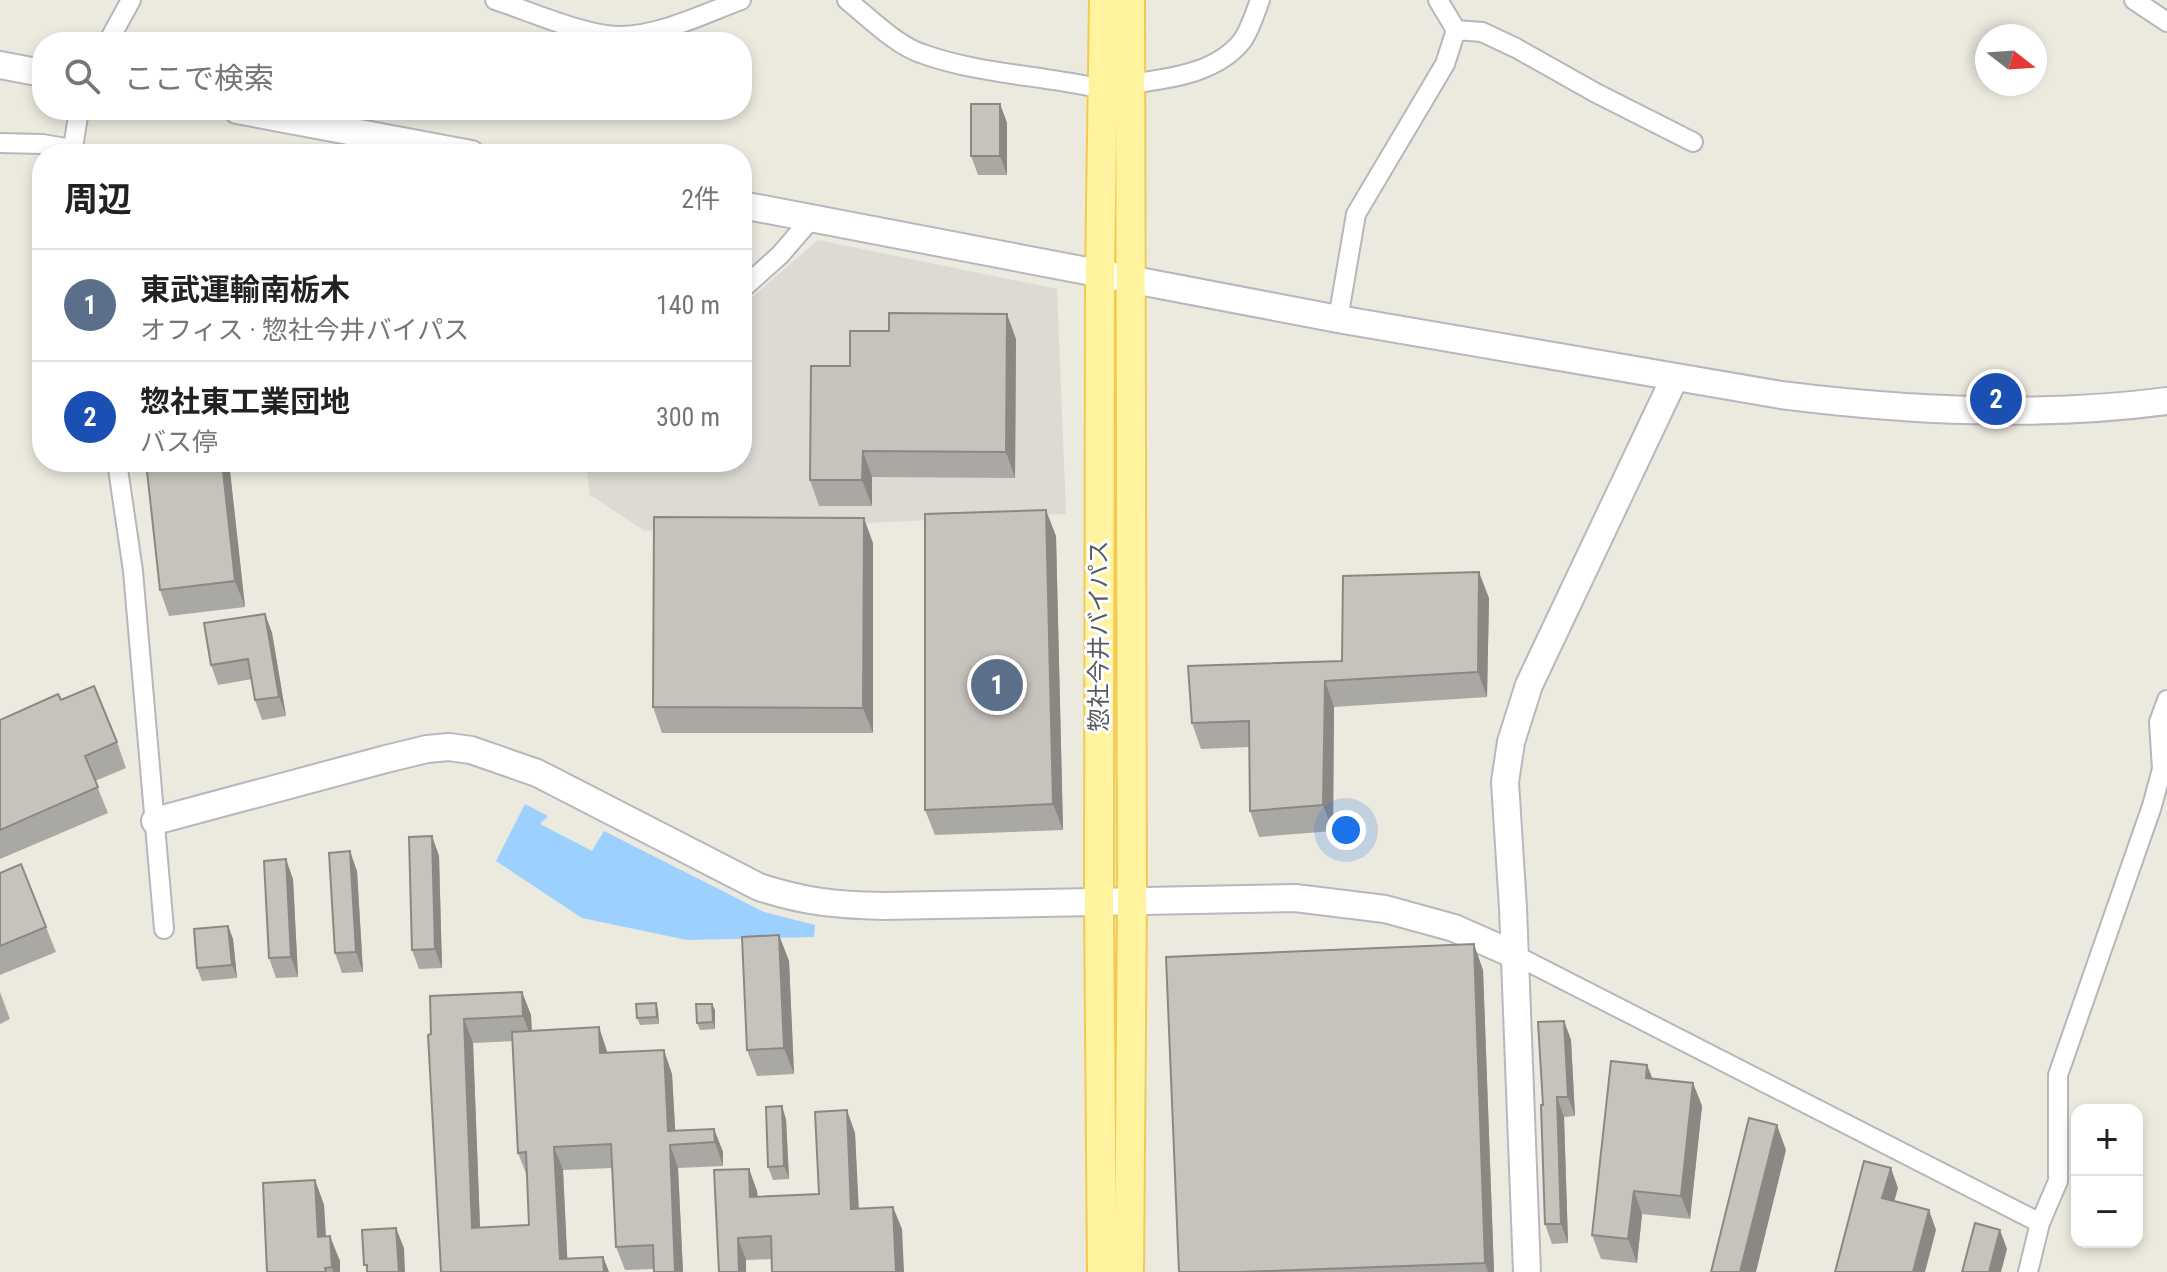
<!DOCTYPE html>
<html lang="ja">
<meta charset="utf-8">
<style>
:root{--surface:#fff;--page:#f2f2f2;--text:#222;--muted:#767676;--line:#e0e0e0;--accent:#eb3a25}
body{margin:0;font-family:"Roboto Condensed","Noto Sans JP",sans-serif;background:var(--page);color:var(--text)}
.controls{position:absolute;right:24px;bottom:24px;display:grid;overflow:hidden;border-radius:16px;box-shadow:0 4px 12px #0003}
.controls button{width:72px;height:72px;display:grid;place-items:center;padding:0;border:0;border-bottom:2px solid var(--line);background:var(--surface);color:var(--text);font:40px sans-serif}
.compass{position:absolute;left:1975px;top:24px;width:72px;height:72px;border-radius:50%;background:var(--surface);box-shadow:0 4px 12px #0003;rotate:107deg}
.you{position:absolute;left:1346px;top:830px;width:28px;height:28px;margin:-20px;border:6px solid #fff;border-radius:50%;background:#1a73e8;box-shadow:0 0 0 12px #1a73e833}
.badge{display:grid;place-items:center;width:52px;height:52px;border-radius:50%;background:var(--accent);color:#fff;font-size:26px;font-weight:700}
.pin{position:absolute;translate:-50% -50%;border:4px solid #fff;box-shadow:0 2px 8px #0006}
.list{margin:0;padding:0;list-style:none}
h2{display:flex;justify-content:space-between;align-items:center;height:104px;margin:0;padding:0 32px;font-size:34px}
h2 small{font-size:26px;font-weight:400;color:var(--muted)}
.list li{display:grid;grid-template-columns:52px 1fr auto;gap:24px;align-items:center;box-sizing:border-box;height:112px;padding:0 32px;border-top:2px solid var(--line)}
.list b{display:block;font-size:30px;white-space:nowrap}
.list p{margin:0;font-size:26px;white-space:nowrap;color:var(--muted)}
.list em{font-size:26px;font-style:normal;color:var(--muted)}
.icon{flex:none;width:44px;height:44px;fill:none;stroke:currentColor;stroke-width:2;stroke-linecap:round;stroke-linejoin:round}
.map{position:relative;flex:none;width:2167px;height:1272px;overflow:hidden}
.search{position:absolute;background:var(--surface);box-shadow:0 4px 12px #0003;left:32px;top:32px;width:720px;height:88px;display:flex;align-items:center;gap:20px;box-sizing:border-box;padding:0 28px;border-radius:32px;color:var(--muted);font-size:30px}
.panel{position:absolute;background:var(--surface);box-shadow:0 4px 12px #0003;left:32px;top:144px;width:720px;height:328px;border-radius:32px}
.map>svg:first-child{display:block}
</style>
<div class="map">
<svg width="2167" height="1272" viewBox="0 0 2167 1272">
<rect width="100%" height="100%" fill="#ece9df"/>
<path fill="#dcdad3" d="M818,240L1057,289L1066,514L751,528L703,526L645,531L590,495L586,462H742V306Z"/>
<path fill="#9bd0ff" d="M525,804L548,816L540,824L592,851L604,831L764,912L815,925L814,937L687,940L582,918L496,861Z"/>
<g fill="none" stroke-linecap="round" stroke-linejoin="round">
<defs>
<path id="street" d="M495,0C529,11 587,37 621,36C662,35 703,14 741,0
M847,0C868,17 897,46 923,54C976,73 1034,75 1088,86
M2134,0L2167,22
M1456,30L1482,32L1516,48L1596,93L1693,142
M108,42L131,0
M1144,82C1179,77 1219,70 1242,41C1250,30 1255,13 1260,0
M0,143L42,144L72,149
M72,154L79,110
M742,289L780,255L812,218
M1338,319L1356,214L1445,64L1456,30L1438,0
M117,462L133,571L164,929
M1515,955L2040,1223
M2028,1272L2040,1223L2058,1181V1075L2152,806L2162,769L2159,722L2167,700"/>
<path id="secondary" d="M0,65L42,73
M237,110L471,154
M742,205L1338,319L1781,395C1908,411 2039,418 2167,401
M155,821L386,759L427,749L449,747L471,750L537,773L759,887C805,902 836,905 883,906L1295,898L1385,909L1454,928L1515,955
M1527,1272L1513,908L1505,782L1511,742L1529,685L1675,377"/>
<path id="primary" d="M1102,1272L1099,904L1100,275L1104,0
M1129,1272L1132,903L1130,0"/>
</defs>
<use href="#street" stroke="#b5b7bc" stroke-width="22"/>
<use href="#secondary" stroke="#b5b8be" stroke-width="30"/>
<use href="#primary" stroke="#f3ca50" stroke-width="32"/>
<use href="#street" stroke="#fff" stroke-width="18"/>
<use href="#secondary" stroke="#fff" stroke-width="26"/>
<use href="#primary" stroke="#fff3a0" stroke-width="28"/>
</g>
<path fill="#aaa8a2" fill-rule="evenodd" d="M1000,104L1007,123V175H978L971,156Z
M1016,339L1015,478L872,477V506H819L810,480L850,366Z
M146,462H229L245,607L169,616L160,590Z
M1056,536L1063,830L935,835L925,810Z
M873,543V733H662L653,707Z
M1489,598L1487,697L1334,707L1333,831L1259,837L1250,811L1249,747L1201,749L1192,723L1342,661Z
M265,614L272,633L286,716L262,720L255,700L252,679L218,685L211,665Z
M61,700L117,742L126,768L95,781L108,813L0,859V720Z
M432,836L439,856L442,968L419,969L412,950Z
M357,871L363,972L342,973L335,953Z
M0,873L46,927L56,952L0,975Z
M293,879L298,977L276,978L269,958Z
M228,926L233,939L237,978L202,981L197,968Z
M779,935L789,961L794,1074L757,1076L747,1050Z
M1483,970L1494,1272H1179Z
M0,992L10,1019L0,1024Z
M522,992L531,1015L532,1031L607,1051V1053L672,1074L675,1131L714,1129L723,1152V1166L678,1168L683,1272H654V1269L625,1270L616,1247L613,1168L563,1170L567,1259L603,1257L609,1272H441L431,1034ZM513,1041L518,1153L527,1176L529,1225L480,1228L473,1043Z
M656,1003L658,1010L659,1024L640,1025L637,1018Z
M715,1010V1029L700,1030L697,1023Z
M1564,1021L1571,1040L1575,1116L1564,1117L1568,1243L1552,1244L1545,1224L1543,1105Z
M1647,1065L1652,1078L1693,1083L1702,1106L1690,1219L1642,1214L1637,1263L1601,1259L1592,1235Z
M786,1119L789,1179L773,1180L768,1167Z
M855,1133L858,1208L902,1229L772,1259L746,1260L719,1272L749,1169L757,1191L758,1197L819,1194Z
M315,1180L324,1205L326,1236L340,1261V1272H267Z"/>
<path fill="#8b8884" d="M1000,104L1007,123V175L1000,156Z
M1007,314L1016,339L1015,478L1006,452Z
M863,451L872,477V506L862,480Z
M222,462H229L245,607L235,581Z
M1046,510L1056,536L1063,830L1053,804Z
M864,518L873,543V733L863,708Z
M1479,572L1489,598L1487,697L1478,672Z
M265,614L272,633L286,716L279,697Z
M1325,681L1334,707L1333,831L1323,805Z
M432,836L439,856L442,968L435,949Z
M350,851L357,871L363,972L356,952Z
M286,859L293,879L298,977L291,957Z
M228,926L233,939L237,978L232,965Z
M779,935L789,961L794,1074L784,1048Z
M1474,944L1483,970L1494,1272H1488L1485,1263Z
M522,992L531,1015L532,1040L523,1016Z
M656,1003L658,1010L659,1024L657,1017Z
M712,1004L715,1010V1029L713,1022Z
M464,1019L473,1043L481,1252L472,1228Z
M1564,1021L1571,1040L1575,1116L1568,1097Z
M599,1027L607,1051L608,1077L600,1053Z
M664,1050L672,1074L676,1144L668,1131Z
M1647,1065L1656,1088L1646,1078Z
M1693,1083L1702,1106L1690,1219L1681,1196Z
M1557,1097L1564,1117L1568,1243L1561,1224Z
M782,1106L786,1119L789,1179L784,1166Z
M847,1110L855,1133L860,1231L851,1209Z
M1777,1125L1786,1150L1756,1272H1740Z
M714,1129L723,1152V1166L715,1142Z
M670,1145L678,1168L683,1272H675Z
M554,1147L563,1170L568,1272L560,1259Z
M1891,1168L1898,1188L1890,1217L1882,1198Z
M749,1169L757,1191L759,1220L750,1197Z
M315,1180L324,1205L327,1262L318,1237Z
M1634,1191L1642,1214L1637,1263L1628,1239Z
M893,1207L902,1229L904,1272H896Z
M1929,1210L1936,1230L1925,1272H1913Z
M396,1228L404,1248L405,1272H399Z
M2000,1230L2007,1249L2001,1272H1989Z
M330,1236L340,1261V1272H333L332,1267Z
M738,1238L746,1260V1272H739Z
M603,1257L609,1272H604Z"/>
<path fill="#c6c3bc" stroke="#8b8884" stroke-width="2" d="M971,104H1000V156H971Z
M889,313L1007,314L1006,452L863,451L862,480H810L811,366H850V331H889Z
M146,462H222L235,581L160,590Z
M1046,510L1053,804L925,810V514Z
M654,517L864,518L863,708L653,707Z
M1479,572L1478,672L1325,681L1323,805L1250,811L1249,721L1192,723L1188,666L1342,661L1343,576Z
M265,614L279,697L255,700L248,659L211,665L204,623Z
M94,686L117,742L85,756L98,787L0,830V720L58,694L61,700Z
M432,836L435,949L412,950L409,837Z
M350,851L356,952L335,953L329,853Z
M286,859L291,957L269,958L264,861Z
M21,864L46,927L0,946V873Z
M228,926L232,965L197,968L194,929Z
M779,935L784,1048L747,1050L742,937Z
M1474,944L1485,1263L1240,1272H1179L1166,957Z
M522,992L523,1016L464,1019L472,1228L529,1225L526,1152L518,1153L512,1032L599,1027L600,1053L664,1050L668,1131L714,1129L715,1142L670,1145L675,1272H654L653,1245L616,1247L611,1144L554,1147L560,1259L603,1257L604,1272H441L428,1035L431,1034L430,996Z
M656,1003L657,1017L637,1018L636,1004Z
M696,1004H712L713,1022L697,1023Z
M1564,1021L1568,1097H1557L1561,1224H1545L1541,1105H1543L1538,1022Z
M1611,1061L1647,1065L1646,1078L1693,1083L1681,1196L1634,1191L1628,1239L1592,1235Z
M782,1106L784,1166L768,1167L766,1107Z
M847,1110L851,1209L893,1207L896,1272H772L771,1236L738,1238L739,1272H719L714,1170L749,1169L750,1197L819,1194L815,1112Z
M1749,1118L1777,1125L1740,1272H1711Z
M1864,1161L1891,1168L1882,1198L1929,1210L1913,1272H1835Z
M315,1180L318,1237L330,1236L332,1267L325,1268L326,1272H267L263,1183Z
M1975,1223L2000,1230L1989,1272H1962Z
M396,1228L399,1272H367V1265H364L362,1230Z"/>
<g text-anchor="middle" stroke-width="6" stroke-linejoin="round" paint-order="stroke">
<g font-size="24" fill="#585b60" stroke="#fff">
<text transform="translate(1099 636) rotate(-90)" y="8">惣社今井バイパス</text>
</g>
</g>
</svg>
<div class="controls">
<button>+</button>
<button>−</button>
</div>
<svg class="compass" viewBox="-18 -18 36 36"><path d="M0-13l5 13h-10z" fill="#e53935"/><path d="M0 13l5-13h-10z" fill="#767676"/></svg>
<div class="you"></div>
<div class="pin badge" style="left:997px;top:685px;background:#5c6f8a">1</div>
<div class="pin badge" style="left:1996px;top:399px;background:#1a4fb4">2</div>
<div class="search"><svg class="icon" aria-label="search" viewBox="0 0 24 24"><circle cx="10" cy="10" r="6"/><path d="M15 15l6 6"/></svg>ここで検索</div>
<section class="panel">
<h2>周辺<small>2件</small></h2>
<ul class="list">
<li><span class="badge" style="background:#5c6f8a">1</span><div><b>東武運輸南栃木</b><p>オフィス · 惣社今井バイパス</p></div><em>140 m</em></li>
<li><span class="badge" style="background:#1a4fb4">2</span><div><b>惣社東工業団地</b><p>バス停</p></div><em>300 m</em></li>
</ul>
</section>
</div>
